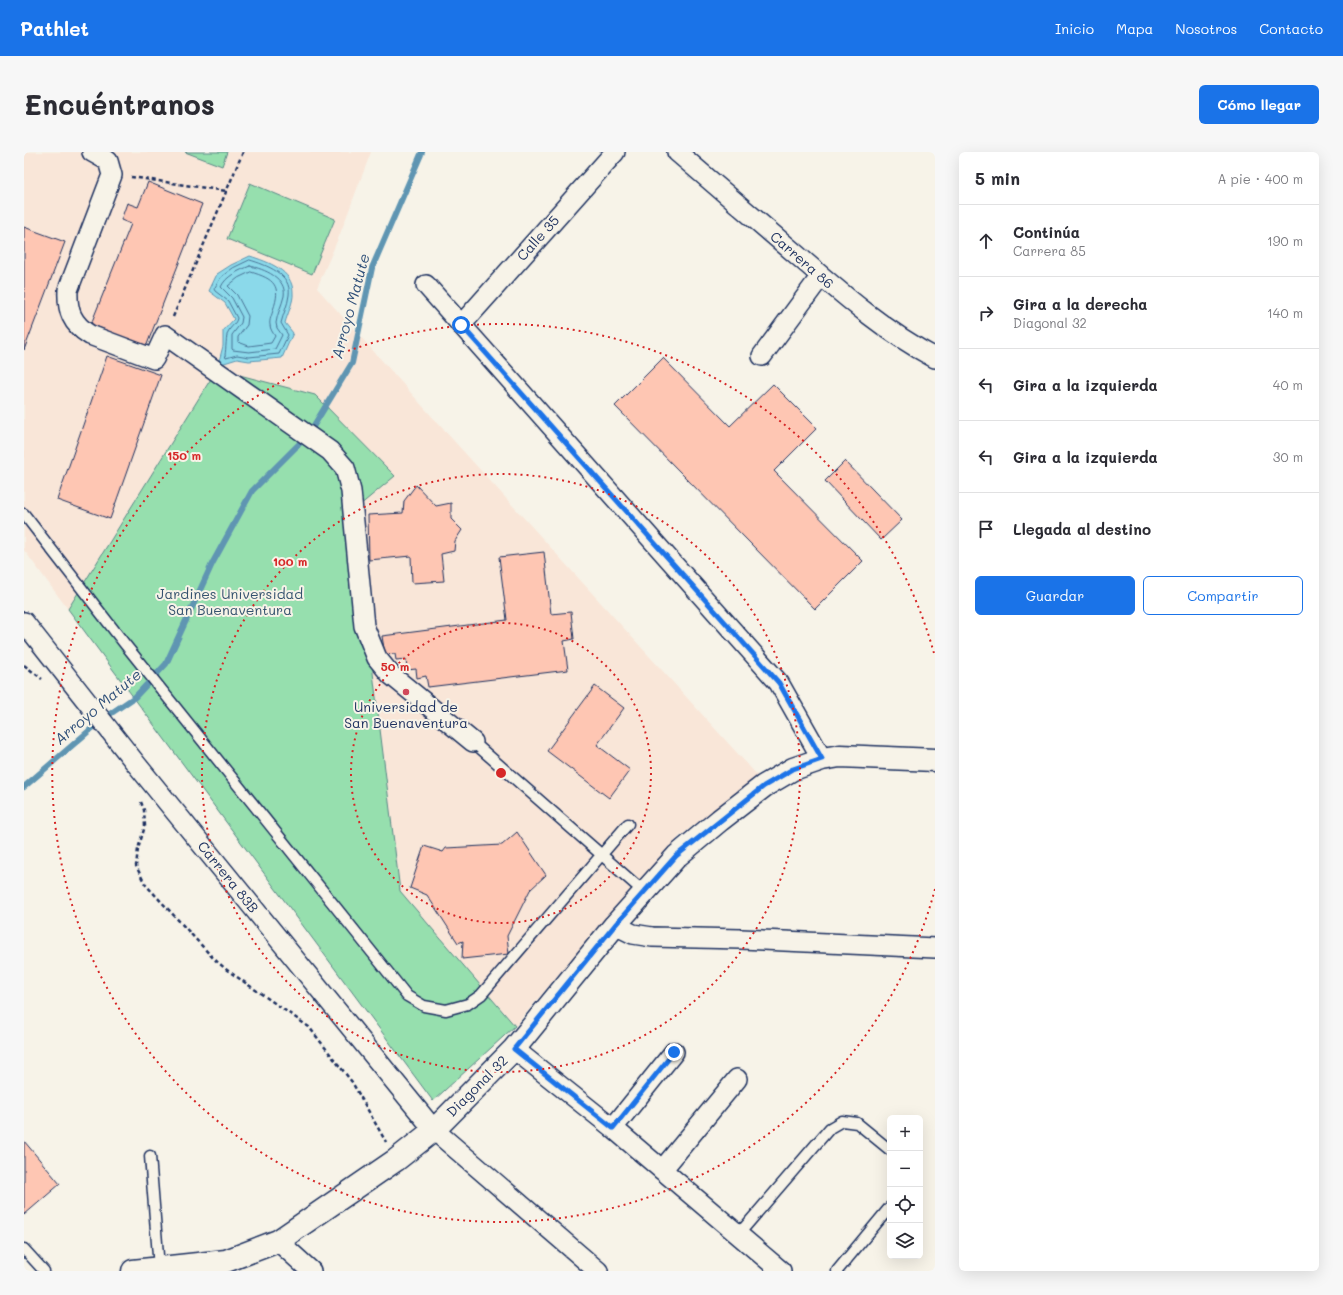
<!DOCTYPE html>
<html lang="es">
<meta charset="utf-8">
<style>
:root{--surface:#fff;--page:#f7f7f7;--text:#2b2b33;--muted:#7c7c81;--line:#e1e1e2;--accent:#1a73e8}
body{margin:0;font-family:Mali,sans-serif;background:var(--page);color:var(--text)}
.controls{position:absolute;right:12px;bottom:12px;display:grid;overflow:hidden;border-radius:6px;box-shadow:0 4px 16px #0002}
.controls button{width:36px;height:36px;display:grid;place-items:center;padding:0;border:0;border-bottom:1px solid var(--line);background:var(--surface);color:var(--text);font:20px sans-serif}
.stop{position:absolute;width:12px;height:12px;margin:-9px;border:3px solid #1a73e8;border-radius:50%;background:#fff}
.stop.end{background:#1a73e8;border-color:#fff;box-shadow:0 1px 4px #0008}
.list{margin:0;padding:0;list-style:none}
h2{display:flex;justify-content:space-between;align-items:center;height:52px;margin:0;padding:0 16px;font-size:17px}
h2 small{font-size:13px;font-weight:400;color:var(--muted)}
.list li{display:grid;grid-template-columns:26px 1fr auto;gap:12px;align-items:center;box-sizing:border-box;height:72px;padding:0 16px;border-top:1px solid var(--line)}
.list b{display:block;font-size:15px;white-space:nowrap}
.list p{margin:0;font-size:13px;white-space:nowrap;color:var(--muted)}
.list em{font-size:13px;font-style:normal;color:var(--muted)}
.actions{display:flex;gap:8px;padding:12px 16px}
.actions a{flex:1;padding:9px 0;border:1px solid var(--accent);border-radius:6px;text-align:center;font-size:14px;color:var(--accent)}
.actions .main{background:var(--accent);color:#fff}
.icon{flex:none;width:22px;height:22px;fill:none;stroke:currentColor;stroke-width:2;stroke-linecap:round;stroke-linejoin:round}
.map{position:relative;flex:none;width:911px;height:1119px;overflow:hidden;border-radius:6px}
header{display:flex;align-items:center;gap:24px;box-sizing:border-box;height:56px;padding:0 20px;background:var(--accent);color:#fff}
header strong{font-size:19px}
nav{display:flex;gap:22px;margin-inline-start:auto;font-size:14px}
.intro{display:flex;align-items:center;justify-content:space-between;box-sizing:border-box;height:96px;padding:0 24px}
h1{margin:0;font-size:28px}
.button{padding:10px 18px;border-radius:6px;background:var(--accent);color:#fff;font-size:14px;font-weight:700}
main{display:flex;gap:24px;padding:0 24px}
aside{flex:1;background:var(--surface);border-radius:6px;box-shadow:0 4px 16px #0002}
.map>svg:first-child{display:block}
</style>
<header>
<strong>Pathlet</strong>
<nav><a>Inicio</a><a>Mapa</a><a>Nosotros</a><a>Contacto</a></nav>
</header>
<div class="intro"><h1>Encuéntranos</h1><a class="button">Cómo llegar</a></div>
<main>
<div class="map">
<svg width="911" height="1119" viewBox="0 0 911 1119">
<rect width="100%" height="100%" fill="#f7f3e8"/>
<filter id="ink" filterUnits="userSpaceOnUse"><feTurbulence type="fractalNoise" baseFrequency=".025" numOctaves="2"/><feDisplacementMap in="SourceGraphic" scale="8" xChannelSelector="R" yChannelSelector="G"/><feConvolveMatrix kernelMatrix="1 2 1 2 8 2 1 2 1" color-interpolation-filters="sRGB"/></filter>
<g filter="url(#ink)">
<path fill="#f9e6d8" d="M0,0H347L316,82L293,136L420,278L734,624L656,684L594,752L491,874L409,949L0,398Z"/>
<path fill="#96dfae" stroke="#588786" d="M161,0H203L198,14Z
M226,31L311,67L288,122L203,87Z
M193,217L291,243L371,324L329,359L376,739L491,874L409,949L44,457Z"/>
<path fill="#8bd9ea" stroke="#5e95b2" d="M226,104C244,110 269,118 269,141C270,149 263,163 261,171L269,181L258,206L225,209L213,207L194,213L199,194V179L210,167L201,151L185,139L193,122L207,113Z"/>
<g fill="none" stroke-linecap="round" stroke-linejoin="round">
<path stroke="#487396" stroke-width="1" d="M226,108C242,113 268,122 265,143C264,153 259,162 257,171L264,183L255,202L225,205L213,203L202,206L201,203C202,198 202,183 204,180C207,174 212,172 213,166L204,149L191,139L190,137L197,125L209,116Z
M226,114C240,117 263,126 260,144C258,153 253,162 252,171L253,176L258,183L251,197L225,200L209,198L208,197V183L217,171L218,165L208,146L197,135C202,124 214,119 226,114Z
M227,120C250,127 258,133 249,158C248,163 245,168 246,173C246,177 249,181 251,184L247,191L225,194L214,190V185L223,173L224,164L213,143L204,134L214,126Z"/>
<path stroke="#5e95b2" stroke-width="6" d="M0,635L80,566L111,545L142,512L188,412L228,339L284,283L328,211L348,116L398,0"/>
</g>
<path fill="#fec6b3" stroke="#1b2f5e" d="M124,30L178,52L122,195L67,172L107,72L97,68L103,51L114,55Z
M0,75L41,90L0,198Z
M83,204L137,223L86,367L33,348Z
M639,206L706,274L749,232L793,276L750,319L839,409L791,457L591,254Z
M821,309L878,368L857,388L801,329Z
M392,333L412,354L427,351V367L438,378L431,389L430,399L417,402L420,429L388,431L387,404L345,408L344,363L379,361L380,349Z
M520,400L527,462L547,460L550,487L540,489L544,518L404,535L402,524L393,526L392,517L383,518L382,507L372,508L371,502L361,503L358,484L483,468L475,405Z
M571,534L600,556L573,593L606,618L585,646L523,599Z
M493,680L522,723L506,738L483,784L485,802L438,807L439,789L434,791L403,743L386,736L400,694L419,700L422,696L478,693Z
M0,989L36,1032L0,1063Z"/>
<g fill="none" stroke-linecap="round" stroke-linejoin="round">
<defs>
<path id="lane" d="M0,362L100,491L383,844L400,854L422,858L444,852L457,843L604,672
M449,590L620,740
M126,1004L135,1116
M714,1083L806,976L818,969L833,971L866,998
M0,1097L20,1119
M813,1119L866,1055"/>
<path id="street" d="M68,0L84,9L88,23L44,138C43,159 48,172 66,183L130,207L141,183L306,299L321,316L327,339L340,474L353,506L367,523L449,590
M653,0C693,34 733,69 773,103C817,141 860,179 911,206
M402,133L755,531L798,607
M437,173L591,0
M738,204L797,124
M0,470L113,613L410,978L574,1119
M591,773L609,782L628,785L717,787L911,796
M490,897L589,976L757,1119
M589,976L650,900
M638,1018L713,927
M254,1089L287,1119"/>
<path id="secondary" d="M109,1119L202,1109L254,1089L372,1008L410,978L490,897L591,773L653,704L696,668L740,634L769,617L798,607L816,604L911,608"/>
</defs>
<use href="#lane" stroke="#1b2f5e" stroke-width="13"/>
<use href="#street" stroke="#1b2f5e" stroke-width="22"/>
<use href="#secondary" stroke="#1b2f5e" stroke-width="25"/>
<path stroke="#1b2f5e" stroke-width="2.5" stroke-dasharray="4 3" stroke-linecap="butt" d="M107,25L202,39
M149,165L219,0
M0,513L18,527
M117,650L120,658L121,674L114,697L112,714L121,732L190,807L203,818L285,875L328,930L362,990"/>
<use href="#lane" stroke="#f7f3e8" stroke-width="10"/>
<use href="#street" stroke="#f7f3e8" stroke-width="19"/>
<use href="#secondary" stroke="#f7f3e8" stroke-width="22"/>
</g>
</g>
<g fill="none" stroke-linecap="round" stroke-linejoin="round" filter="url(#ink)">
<path stroke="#1a73e8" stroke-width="5" d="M437,173L755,531L798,607L769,617L740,634L652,704L591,773L490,897L589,976L650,900"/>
</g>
<g fill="none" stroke="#d62828" stroke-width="2" stroke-dasharray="2 4">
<circle cx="477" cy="621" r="150"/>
<circle cx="477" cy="621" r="299"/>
<path d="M911 737A449 449 0 1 1 911 505"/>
</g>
<circle fill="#d1495b" stroke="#f7f3e8" stroke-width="1.5" cx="382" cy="540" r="4"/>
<g text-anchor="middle" stroke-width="4" stroke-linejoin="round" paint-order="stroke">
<g font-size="14" fill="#1b2f5e" stroke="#f7f3e8">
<text transform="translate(514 86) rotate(-48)" y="5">Calle 35</text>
<text transform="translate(778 108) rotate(41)" y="5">Carrera 86</text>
<text transform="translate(204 725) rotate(51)" y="5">Carrera 83B</text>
<text transform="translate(453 934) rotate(-45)" y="5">Diagonal 32</text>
</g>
<g font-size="14" fill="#34526e" stroke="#f7f3e8">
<text x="206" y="447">Jardines Universidad<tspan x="206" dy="16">San Buenaventura</tspan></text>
</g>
<g font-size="14" fill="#1b2f5e" stroke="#f7f3e8">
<text x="382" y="560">Universidad de<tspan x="382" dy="16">San Buenaventura</tspan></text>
</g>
<g font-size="15" font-style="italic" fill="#31517a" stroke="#f7f3e8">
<text transform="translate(327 154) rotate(-75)" y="5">Arroyo Matute</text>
<text transform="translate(74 555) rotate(-40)" y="5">Arroyo Matute</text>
</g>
</g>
<circle cx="477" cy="621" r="6" fill="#d62828" stroke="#f7f3e8" stroke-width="2"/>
<g font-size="12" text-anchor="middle" font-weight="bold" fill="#d62828" stroke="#f7f3e8" stroke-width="4" stroke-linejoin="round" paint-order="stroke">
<text x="160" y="308">150 m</text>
<text x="266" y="414">100 m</text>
<text x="371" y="519">50 m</text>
</g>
</svg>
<div class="controls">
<button>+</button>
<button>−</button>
<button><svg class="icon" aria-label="locate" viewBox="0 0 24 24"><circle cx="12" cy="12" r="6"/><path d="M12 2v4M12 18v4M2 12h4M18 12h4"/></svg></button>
<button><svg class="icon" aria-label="layers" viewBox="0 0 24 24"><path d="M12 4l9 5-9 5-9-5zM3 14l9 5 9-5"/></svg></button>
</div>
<div class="stop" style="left:437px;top:173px"></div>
<div class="stop end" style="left:650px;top:900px"></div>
</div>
<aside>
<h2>5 min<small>A pie · 400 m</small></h2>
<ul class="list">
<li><svg class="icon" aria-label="ahead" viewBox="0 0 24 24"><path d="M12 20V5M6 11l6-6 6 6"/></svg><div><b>Continúa</b><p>Carrera 85</p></div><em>190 m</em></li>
<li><svg class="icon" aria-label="right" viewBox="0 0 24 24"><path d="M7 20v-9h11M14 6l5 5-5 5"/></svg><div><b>Gira a la derecha</b><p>Diagonal 32</p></div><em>140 m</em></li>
<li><svg class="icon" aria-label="left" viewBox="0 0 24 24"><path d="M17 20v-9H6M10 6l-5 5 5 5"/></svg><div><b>Gira a la izquierda</b></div><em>40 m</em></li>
<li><svg class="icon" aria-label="left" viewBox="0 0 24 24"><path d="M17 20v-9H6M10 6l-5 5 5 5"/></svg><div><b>Gira a la izquierda</b></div><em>30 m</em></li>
<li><svg class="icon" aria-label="arrive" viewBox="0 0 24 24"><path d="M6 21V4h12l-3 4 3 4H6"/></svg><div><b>Llegada al destino</b></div></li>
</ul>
<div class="actions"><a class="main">Guardar</a><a>Compartir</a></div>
</aside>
</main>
